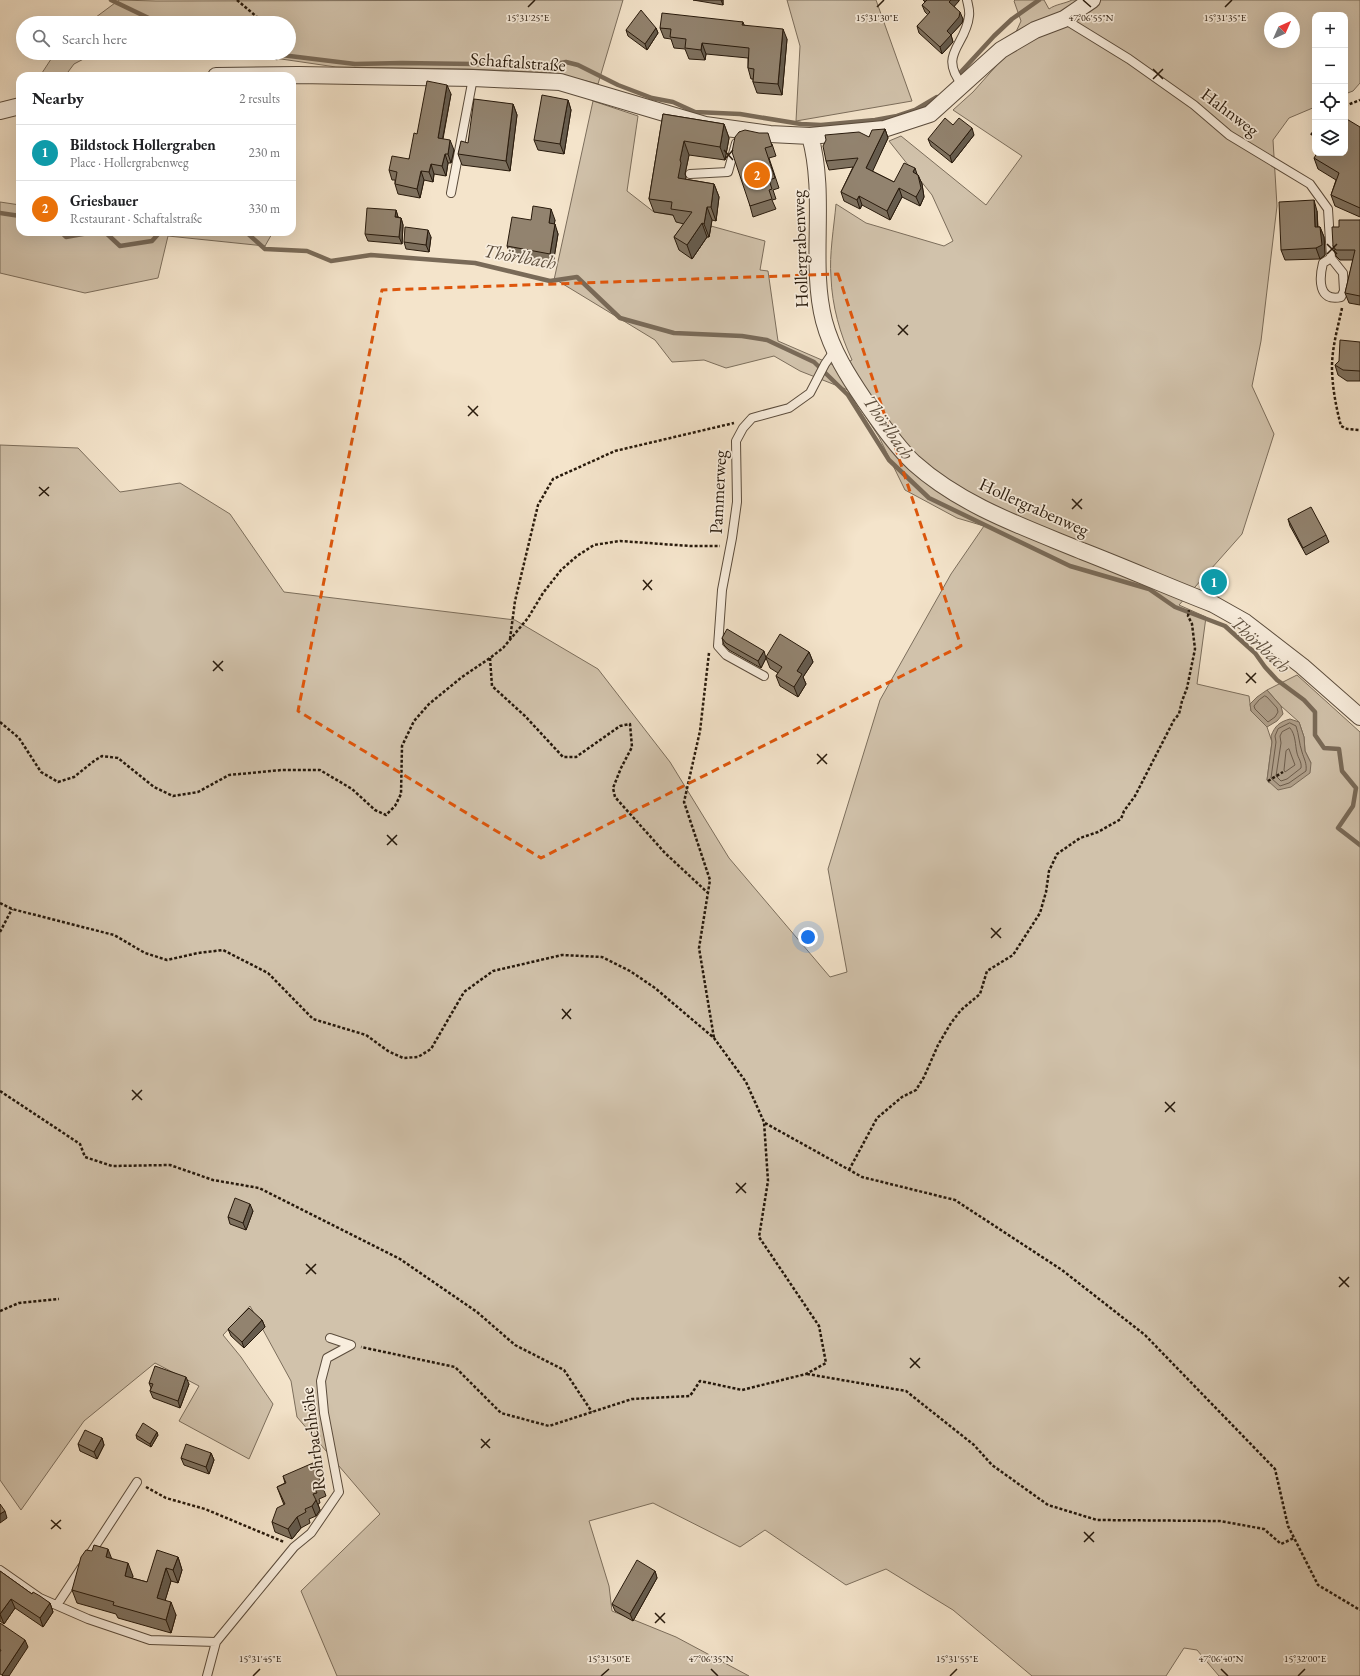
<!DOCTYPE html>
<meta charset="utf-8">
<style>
:root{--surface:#fff;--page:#f2f2f2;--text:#202124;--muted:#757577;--line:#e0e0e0;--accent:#1a73e8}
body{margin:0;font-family:"EB Garamond",serif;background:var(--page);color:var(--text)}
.controls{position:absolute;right:12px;top:12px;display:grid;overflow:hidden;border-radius:8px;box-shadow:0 4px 16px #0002}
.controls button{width:36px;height:36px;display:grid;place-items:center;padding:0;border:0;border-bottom:1px solid var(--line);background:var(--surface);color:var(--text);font:20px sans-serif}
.compass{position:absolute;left:1264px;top:12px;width:36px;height:36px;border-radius:50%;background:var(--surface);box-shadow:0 4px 16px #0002;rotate:45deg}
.you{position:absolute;left:808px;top:937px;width:14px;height:14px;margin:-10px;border:3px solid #fff;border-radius:50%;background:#1a73e8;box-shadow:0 0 0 6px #1a73e833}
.badge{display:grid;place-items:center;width:26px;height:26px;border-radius:50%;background:var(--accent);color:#fff;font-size:13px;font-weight:700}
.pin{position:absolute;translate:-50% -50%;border:2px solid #fff;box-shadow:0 1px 4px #0006}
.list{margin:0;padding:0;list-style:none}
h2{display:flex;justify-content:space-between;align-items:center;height:52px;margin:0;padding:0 16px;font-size:17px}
h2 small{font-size:13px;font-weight:400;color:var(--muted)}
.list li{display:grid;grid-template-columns:26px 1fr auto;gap:12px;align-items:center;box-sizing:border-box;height:56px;padding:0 16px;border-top:1px solid var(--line)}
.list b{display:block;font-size:15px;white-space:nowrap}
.list p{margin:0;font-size:13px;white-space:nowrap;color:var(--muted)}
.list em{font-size:13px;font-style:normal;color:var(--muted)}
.icon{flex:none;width:22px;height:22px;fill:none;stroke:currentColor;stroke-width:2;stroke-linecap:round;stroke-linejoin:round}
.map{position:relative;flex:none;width:1360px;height:1676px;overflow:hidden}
.search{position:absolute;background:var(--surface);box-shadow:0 4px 16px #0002;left:16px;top:16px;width:280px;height:44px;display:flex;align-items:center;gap:10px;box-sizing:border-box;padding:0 14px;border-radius:22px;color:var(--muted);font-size:15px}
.panel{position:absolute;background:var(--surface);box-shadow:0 4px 16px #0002;left:16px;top:72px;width:280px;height:164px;border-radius:12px}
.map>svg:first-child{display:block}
</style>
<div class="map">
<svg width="1360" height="1676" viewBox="0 0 1360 1676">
<rect width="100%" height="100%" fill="#f4e4cb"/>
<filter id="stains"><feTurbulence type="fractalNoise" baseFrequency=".005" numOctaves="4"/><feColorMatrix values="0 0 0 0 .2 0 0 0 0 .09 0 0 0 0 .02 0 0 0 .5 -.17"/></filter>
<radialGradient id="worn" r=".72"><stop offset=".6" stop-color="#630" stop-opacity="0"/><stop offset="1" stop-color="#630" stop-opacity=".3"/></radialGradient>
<path fill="#d1c2ab" stroke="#7c6e5c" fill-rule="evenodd" d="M119,0L156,1L623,0L598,84L554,73L468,69L336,67L240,53H289V23H88Z
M787,0H876L912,101L796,121L800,46Z
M1015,0H1044L1049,9C1056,4 1064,4 1072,0H1360V83L1353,91L1345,94V15H1315V107L1289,118L1273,140L1277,206L1261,341L1252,386L1274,434L1242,534L1179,605L1206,617L1197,684L1249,696L1251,711L1267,727L1272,742L1267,780L1269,783L1311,763L1305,751L1304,737L1299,722L1281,706L1267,690L1297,675L1360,732V1676H1219L1197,1650L1184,1648L1166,1676H1032L953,1610L886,1569L846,1585L765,1530L740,1547L653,1503L589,1521L609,1586L612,1611L676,1637L749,1676H337L301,1591L380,1514L297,1417L291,1381L250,1306L223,1335L241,1357L273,1404L249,1459L179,1421L199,1386L155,1363L84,1421L21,1510L0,1480V445L78,448L120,492L180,483L230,514L284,592L515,620L598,669L670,762L729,858L830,977L847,972L828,869L880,700L951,574L984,526L957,518L905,490L879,437L848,390L800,371L774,356L726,368L704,360L672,362L655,340L558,281H550L554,280L593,101L638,116L627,191L654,212L677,216L691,225L692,259L707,237H709L711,226L765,241L760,270L768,271L778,341L838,367L852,360C840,334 832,306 831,277C829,255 834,227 836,204L866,223L944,246L953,241L932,195L889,141L901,136L986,205L1022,156L953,110L973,92L1005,56L1021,21L1014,1ZM1270,18H1294V42H1270Z
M55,53H95L74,64L65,76H40Z
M0,202L20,205V232H273L265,246L168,236L158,278L85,293L0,273Z"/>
<path fill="#af9f8a" stroke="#796a58" d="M1267,690L1281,706L1283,714L1277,721L1267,727L1251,711L1250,704L1257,697Z
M1290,719L1299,722L1304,737L1305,751L1311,763L1310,773L1291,787L1278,790L1267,780L1272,742L1271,736C1275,726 1279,722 1290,719Z"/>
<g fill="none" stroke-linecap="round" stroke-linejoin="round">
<path stroke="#6c5c4b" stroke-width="1" d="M1265,696L1267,697L1277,708L1278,712L1275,717L1268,722L1255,709L1254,706L1259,700Z
M1290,723L1296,726C1299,735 1299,743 1302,752C1304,759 1307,763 1306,771L1289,783L1280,786L1271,778L1276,742L1275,736L1278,729Z
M1290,728C1296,735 1295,745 1297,753C1298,758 1302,762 1301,768L1287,779L1281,781L1276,776L1281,743L1280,736L1282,732Z
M1289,749L1295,765L1285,772L1284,770L1286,751Z"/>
<path stroke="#796a58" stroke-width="4.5" d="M111,0L159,23
M265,53L355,64L402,63L551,65L566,62L578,65L618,85L652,98L673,102L695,112L740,114L801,124L821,125L875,120L897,116L915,110L937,97
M960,73L994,36L1012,19L1039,0
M0,213L20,216
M61,232L66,237L94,232
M105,232L120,246L152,241L160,232
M246,232L265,249L307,251L331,261L371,255L475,263L550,281L577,277L620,318L674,333L742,336L767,340L814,362L848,395L889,460L929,498L1070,566L1149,589L1175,607L1225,626L1255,653L1265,667L1277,680L1304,700L1315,712V735L1324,748L1339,749L1342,771L1356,788L1353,806L1338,828L1360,845"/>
<defs>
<path id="lane" d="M1064,19L1129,59L1194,105L1229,135L1310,184L1328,209L1331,258L1343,273L1344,291L1341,297C1318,302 1319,279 1323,263L1331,258
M963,86C937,54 966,46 969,16C970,11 968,5 967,0
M690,174L728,172L736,143
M451,193L473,78
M764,676L726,655L718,646L722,590L732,538L737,502L736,441L743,428L752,418L789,408L810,393L825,364L834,351
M90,1554L137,1482
M0,1570L40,1598L88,1619L150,1640L216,1642
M57,1605L82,1567
M207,1676L216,1642L294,1547L311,1533L339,1492L324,1413L321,1381L327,1358L351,1345L330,1338"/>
<path id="street" d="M216,76L298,75L473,78L560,82L705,125L770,134L810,136L884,129L930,114L1001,50L1035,30L1064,19L1092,0
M0,111L20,106
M810,136C827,196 809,263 824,321C832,351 848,376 865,401C880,422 895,445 914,463C962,506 1024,527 1082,551C1126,568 1169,587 1213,604L1245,622L1302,666L1360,717"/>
</defs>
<use href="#lane" stroke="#5b4c3c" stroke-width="10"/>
<use href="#street" stroke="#5b4c3c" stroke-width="18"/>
<path stroke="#281a0c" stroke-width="2.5" stroke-dasharray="3 2" stroke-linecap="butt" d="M237,0L264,23
M276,60L277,53
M1345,106L1360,100
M1311,135L1315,130
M1342,308C1338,327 1332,347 1332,367C1332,386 1336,407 1341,426L1347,429L1360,430
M510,639L515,601L538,505L553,479L615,451L734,423
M709,653L700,731L684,802L710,880L699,948L714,1038
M490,658L492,686L525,716L563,757H576L620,726L630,724L632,747L621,768L613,788L615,797L665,853L708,893
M0,722L19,738L41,772L58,782L74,777L94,761L102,756L118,758L154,787L173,796L198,792L229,775L282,770H320L352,789L375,810L386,815L395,806L401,794L402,746L414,721L429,704L462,677L490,658L503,648L528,618L543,593L561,570L577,556L594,545L620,541L690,546H720
M1268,781L1283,772
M0,903L12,909L114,935L145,953L167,960L198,953L223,950L268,973L313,1019L366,1035L388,1051L403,1058L418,1057L431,1049L464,992L493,971L562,955L602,957L630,971L655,988L714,1038L746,1082L764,1122L768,1181L759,1237L819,1326L826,1363L806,1374L742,1390L700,1381L690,1396L632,1399L549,1426L501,1413L455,1367L361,1347
M0,932L12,909
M0,1091L80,1144L85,1157L112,1166L170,1165L213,1180L259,1188L400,1259L477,1312L515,1345L564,1370L592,1412
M765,1123L862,1177L955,1200L1062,1270L1145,1335L1275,1469L1288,1526L1318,1585L1360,1610
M849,1170L877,1118L902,1097L916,1090L924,1077L938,1045L951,1023L961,1010L980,994L987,971L1013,955L1040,913L1046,892L1049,871L1057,854L1080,838L1098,832L1121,819L1124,811L1135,796L1174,720L1179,714L1182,701L1187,688L1195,649L1192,624L1188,616L1189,610
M0,1311L19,1303L59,1299
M807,1374L906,1391L974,1445L992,1465L1048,1505L1097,1520L1220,1521L1264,1529L1281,1544L1294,1538
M146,1487L166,1498L205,1509L284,1542"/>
<use href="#lane" stroke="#f8eddd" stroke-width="8"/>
<use href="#street" stroke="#f8eddd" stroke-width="16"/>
</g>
<path fill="#7e715f" stroke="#281a0c" d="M693,0H723V5Z
M923,0H959V1L954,6L963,19L962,23L951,35L953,42L942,54L919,33L917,26L928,15L925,12L922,5L925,2Z
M743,22L744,25L787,39L782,95L757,93L753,82V79H751L748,68V58L706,54L705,60L689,59L685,49L674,48L671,39L664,38L660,28Z
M656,28L658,33L647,50L628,36L626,30Z
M451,94L443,139L454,150L451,163H448L446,176L434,174L433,182L424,180L420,198L398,194L395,184V180H392L389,170L409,159L417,134Z
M568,100L571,110L564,154L538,150L534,140Z
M513,104L517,115L510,171L462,165L458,154L468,143Z
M663,114L724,124L729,138L725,160L689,155L685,174L686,177L685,179L714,184L719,197L716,221L712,220L709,237H707L692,259L679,250L674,237L684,224L676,222L673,215L654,212L649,199Z
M953,125L974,135L952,163L931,146L928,139Z
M1360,127V217L1335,206L1331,195L1336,180L1318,169L1314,158Z
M885,129L888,138L872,171L894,182L917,174L918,175L922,184L924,197L920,206L902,197L890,220L862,205L860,209L844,201L841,192L853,167L829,170L826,161L869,137Z
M739,132L772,144L776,156L769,158L779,188L773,190L776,199L772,200L776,209L753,217L750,206Z
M396,210L398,217L401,218L403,225L402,244L368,241L365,234Z
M1317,211L1318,227H1320L1324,237L1325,255L1320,259L1285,260L1281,250Z
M531,220H555L554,224L558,234L553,264L511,256L507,246Z
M1360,220V305L1349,303L1345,293L1353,260H1340L1336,256L1333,246L1339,227Z
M431,237L429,252L406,249L404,242Z
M1360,342V381H1347L1338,375L1335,365Z
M1288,519L1326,535L1329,542L1306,555L1290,526Z
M722,638L766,657L809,652L813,662L803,677L806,684L798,697L780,686L776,676L778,673L770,668L766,658L761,668L729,650L724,645Z
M253,1211L246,1230L230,1224L228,1217Z
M262,1320L265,1327L244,1348L231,1336L228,1329Z
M149,1383L189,1384L180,1408L153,1398L150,1391L151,1388Z
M136,1435H158L151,1447L137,1439Z
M102,1438L104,1445L97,1459L80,1451L78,1444Z
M211,1453L214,1460L209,1474L184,1465L181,1458Z
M283,1476L322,1485L326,1496L319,1499L320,1503L318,1504L320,1510L316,1516L309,1519L310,1523L301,1528L292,1539L275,1532L272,1522L284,1505L277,1487L285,1483Z
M92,1551L112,1559L133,1576L132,1578L147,1582L178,1557L182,1570L178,1583L171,1581L165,1600L176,1615L171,1633L118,1618L116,1614L77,1603L72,1590Z
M0,1571L32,1594L50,1603L53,1612L43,1627L15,1608L4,1624L0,1621Z
M655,1571L657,1578L633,1621L615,1611L612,1604Z"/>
<path fill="#665c4e" stroke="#281a0c" d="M721,0H723V5Z
M951,0H959V1L952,9L949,2Z
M960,12L963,19L962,23L951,35L953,42L942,54L940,47L947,31Z
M656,28L658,33L647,50L645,44Z
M783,29L787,39L782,95L778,84Z
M702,43L706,54L705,60L701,50Z
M447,85L451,94L441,147L438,138Z
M568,100L571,110L564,154L560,144Z
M513,104L517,115L510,171L506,161Z
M724,124L729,138L725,160L720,147Z
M972,128L974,135L952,163L950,156Z
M885,129L888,138L870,177L866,168Z
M450,140L454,150L451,163L448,154Z
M684,141L689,155L685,174L686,177L683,192L678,178L680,160Z
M445,154L448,163L446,176L442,166Z
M431,164L434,174L433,182L429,172Z
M915,168L918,177L913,172Z
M421,171L424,180L420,198L417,189Z
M918,175L922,184L924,197L920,206L916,197Z
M714,184L719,197L716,221L711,207Z
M899,188L902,197L890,220L887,211Z
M859,196L862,205L860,209L857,200Z
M1314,200L1317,211L1318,237L1315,227Z
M707,207L712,220L709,237L704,224Z
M551,209L555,220L553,233L549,223Z
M396,210L398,217H395Z
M401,218L403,225L402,244L399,237Z
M702,223L707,237L692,259L687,245Z
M555,224L558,234L553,264L550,254Z
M1320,227L1324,237L1325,255L1320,259L1316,248Z
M428,230L431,237L429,252L426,245Z
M764,651L766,658L761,668L758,661Z
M809,652L813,662L803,677L806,684L798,697L794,687L797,671Z
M250,1204L253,1211L246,1230L243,1223Z
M262,1320L265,1327L244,1348L242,1342Z
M186,1377L189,1384L180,1408L178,1401Z
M157,1432L158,1435L151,1447L150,1444Z
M102,1438L104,1445L97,1459L94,1452Z
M211,1453L214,1460L209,1474L206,1467Z
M316,1500L320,1510L316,1516L312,1506Z
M5,1511L7,1518L0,1523V1514Z
M297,1517L301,1528L292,1539L288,1529Z
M108,1549L113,1562L106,1557Z
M178,1557L182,1570L178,1583L173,1570Z
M128,1563L133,1576L129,1589L125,1576Z
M166,1568L171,1581L162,1611L157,1598Z
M655,1571L657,1578L633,1621L630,1614Z
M11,1599L15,1608L4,1624L0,1614Z
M171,1602L176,1615L171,1633L166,1620Z
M50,1603L53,1612L43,1627L40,1618Z
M25,1640L28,1647L9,1676H3L2,1675Z"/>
<path fill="#92836f" stroke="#281a0c" d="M927,0H951L949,2L960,12L959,17L947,31L951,35L940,47L917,26L930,12L922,5Z
M641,10L656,28L645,44L626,30Z
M662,13L743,22L742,25L783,29L778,84L753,82L754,69L748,68L749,48L702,43L701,50L685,48L686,39L670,37L671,29L660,28Z
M427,81L447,85L438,138L450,140L448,154H445L442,166L431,164L429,172L421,171L417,189L395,184L397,172L389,170L392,156L409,159L414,133L417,134Z
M542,95L568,100L560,144L534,140Z
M474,99L513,104L506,161L458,154L461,141L468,143Z
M663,114L724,124L720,147L684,141L680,160L681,163L678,178L714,184L711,207H707L704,224L702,223L687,245L674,237L692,212L671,209L672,202L649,199Z
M945,118L953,125L959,118L972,128L950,156L928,139Z
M1345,118L1360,127V208L1331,195L1339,173L1314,158L1317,153H1345Z
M885,129L866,168L894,182L904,163L915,168L913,172L918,175L921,188L916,197L899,188L887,211L859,196L857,200L841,192L858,158L826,161L823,146L826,140L825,135L859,132L869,137L872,130Z
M745,130L759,133H768L772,146L765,148L775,178L769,180L772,189L769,190L772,199L750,206L732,152L735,137L739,132Z
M1314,200L1315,227H1320L1322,245L1316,248L1281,250L1279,202Z
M533,206L551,209L549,223L555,224L550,254L507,246L512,217L531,220Z
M367,208L396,210L395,217L401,218L399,237L365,234Z
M1339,220H1360V296L1345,293L1355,250H1336L1333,246L1332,227H1339Z
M405,227L428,230L426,245L404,242Z
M1340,340L1360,342V371L1343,370L1335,365L1339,361Z
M1311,507L1326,535L1303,548L1288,519Z
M727,629L764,651L758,661L726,643L722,638Z
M780,634L809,652L797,671L802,674L794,687L776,676L782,667L766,657Z
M235,1198L250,1204L243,1223L228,1217Z
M249,1308L262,1320L242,1342L228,1329Z
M155,1366L186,1377L178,1401L150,1391L153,1384L149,1383Z
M143,1423L157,1432L150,1444L136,1435Z
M85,1430L102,1438L94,1452L78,1444Z
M186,1444L211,1453L206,1467L181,1458Z
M313,1463L322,1485L315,1489L317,1493L313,1494L316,1500L312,1506L305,1509L306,1512L297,1517L288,1529L272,1522L277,1508L285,1504L277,1487L286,1483L283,1476Z
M0,1504L5,1511L0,1514Z
M94,1545L108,1549L106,1557L128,1563L125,1576L147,1582L157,1550L178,1557L173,1570L166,1568L157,1598L171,1602L166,1620L113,1605L114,1602L72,1590L81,1557L86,1550L92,1551Z
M637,1560L655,1571L630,1614L612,1604Z
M0,1571L32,1594L33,1592L40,1596L50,1603L40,1618L11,1599L0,1614Z
M0,1623L25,1640L2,1675L0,1674V1652L1,1650H0Z"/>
<path fill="none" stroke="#de560c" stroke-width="3" stroke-dasharray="8 5" stroke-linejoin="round" d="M838,274L961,646L541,858L298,711L382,290Z"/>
<path fill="none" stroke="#281a0c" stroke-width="1.5" d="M1083,0L1091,7M528,7L535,0M877,7L884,0M1225,7L1232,0M1153,69L1163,79M1153,79L1163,69M724,150L733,160M724,160L733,150M1327,244L1337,254M1327,254L1337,244M898,325L908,335M898,335L908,325M468,406L478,416M468,416L478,406M39,487L49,496M39,496L49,487M1072,499L1082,509M1072,509L1082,499M643,580L652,590M643,590L652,580M213,661L223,671M213,671L223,661M1246,673L1256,683M1246,683L1256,673M817,754L827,764M817,764L827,754M387,835L397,845M387,845L397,835M991,928L1001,938M991,938L1001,928M562,1009L571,1019M562,1019L571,1009M132,1090L142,1100M132,1100L142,1090M1165,1102L1175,1112M1165,1112L1175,1102M736,1183L746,1193M736,1193L746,1183M306,1264L316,1274M306,1274L316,1264M1339,1277L1349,1287M1339,1287L1349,1277M910,1358L920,1368M910,1368L920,1358M481,1439L490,1448M481,1448L490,1439M51,1520L61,1529M51,1529L61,1520M1084,1532L1094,1542M1084,1542L1094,1532M655,1613L665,1623M655,1623L665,1613M711,1669L718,1676M1221,1669L1228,1676M253,1676L260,1669M601,1676L609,1669M950,1676L957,1669M1298,1676L1305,1669"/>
<g text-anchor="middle" stroke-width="3.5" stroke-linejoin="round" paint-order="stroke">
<g font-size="18" fill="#281a0c" stroke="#f8eddd">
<text transform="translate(518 62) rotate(4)" y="6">Schaftalstraße</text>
<text transform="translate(1230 112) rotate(37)" y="6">Hahnweg</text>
<text transform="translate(800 249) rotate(-92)" y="6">Hollergrabenweg</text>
<text transform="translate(718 492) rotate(-87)" y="6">Pammerweg</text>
<text transform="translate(1034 507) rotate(24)" y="6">Hollergrabenweg</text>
<text transform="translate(313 1439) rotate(-97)" y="6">Rohrbachhöhe</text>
</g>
<g font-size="19" font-style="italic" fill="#5e4f3e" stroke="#f8eddd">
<text transform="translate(520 256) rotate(10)" y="7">Thörlbach</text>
<text transform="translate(889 427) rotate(55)" y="7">Thörlbach</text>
<text transform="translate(1261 644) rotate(43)" y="7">Thörlbach</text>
</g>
</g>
<g font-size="10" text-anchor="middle" fill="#281a0c" stroke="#f8eddd" stroke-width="3.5" stroke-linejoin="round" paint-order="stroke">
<text x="528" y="21">15°31'25"E</text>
<text x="877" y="21">15°31'30"E</text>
<text x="1091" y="21">47°06'55"N</text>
<text x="1225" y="21">15°31'35"E</text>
<text x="260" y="1662">15°31'45"E</text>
<text x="609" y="1662">15°31'50"E</text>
<text x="711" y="1662">47°06'35"N</text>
<text x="957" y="1662">15°31'55"E</text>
<text x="1221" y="1662">47°06'40"N</text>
<text x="1305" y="1662">15°32'00"E</text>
</g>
<rect width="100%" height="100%" filter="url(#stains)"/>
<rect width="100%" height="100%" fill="url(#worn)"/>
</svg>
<div class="controls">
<button>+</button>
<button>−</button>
<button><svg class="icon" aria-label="locate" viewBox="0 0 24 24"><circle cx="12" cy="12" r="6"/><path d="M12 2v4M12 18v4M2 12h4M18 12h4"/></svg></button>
<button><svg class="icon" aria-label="layers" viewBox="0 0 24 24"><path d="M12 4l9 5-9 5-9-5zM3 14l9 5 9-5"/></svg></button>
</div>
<svg class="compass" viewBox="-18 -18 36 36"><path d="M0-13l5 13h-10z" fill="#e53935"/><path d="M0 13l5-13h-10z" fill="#757577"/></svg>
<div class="you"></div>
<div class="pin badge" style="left:1214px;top:582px;background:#0f9aa8">1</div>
<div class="pin badge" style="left:757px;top:175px;background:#e8710a">2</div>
<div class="search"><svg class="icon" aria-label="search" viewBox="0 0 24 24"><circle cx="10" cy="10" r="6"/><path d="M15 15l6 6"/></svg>Search here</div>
<section class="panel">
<h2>Nearby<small>2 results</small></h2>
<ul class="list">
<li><span class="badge" style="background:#0f9aa8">1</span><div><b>Bildstock Hollergraben</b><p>Place · Hollergrabenweg</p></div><em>230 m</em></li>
<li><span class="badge" style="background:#e8710a">2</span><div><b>Griesbauer</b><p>Restaurant · Schaftalstraße</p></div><em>330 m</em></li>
</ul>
</section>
</div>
